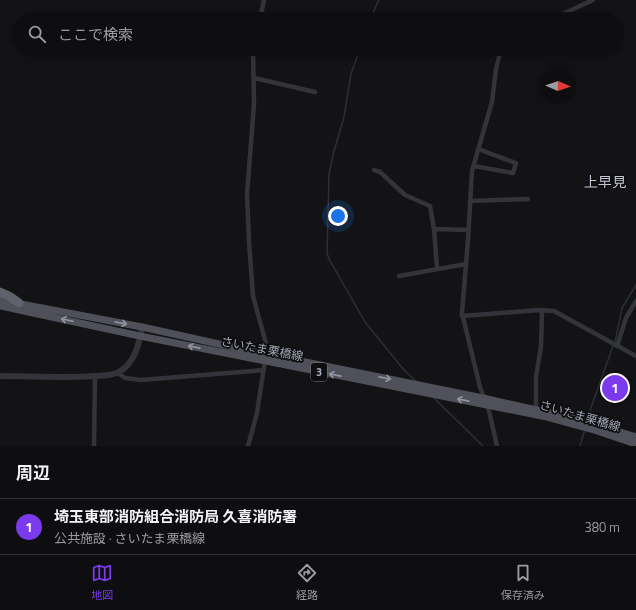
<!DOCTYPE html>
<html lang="ja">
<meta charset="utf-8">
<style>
:root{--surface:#0e0e10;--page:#1c1c1e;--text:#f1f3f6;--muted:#9b9c9f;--line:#2e2e30;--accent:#7c3aed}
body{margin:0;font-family:"Titillium Web","Noto Sans JP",sans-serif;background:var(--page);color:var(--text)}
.compass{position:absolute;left:540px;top:68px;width:36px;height:36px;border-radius:50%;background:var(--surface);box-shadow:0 2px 10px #0003;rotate:92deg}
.you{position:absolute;left:338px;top:216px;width:14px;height:14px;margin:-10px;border:3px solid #fff;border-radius:50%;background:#1a73e8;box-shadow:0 0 0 6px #1a73e833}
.badge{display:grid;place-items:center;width:26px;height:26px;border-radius:50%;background:var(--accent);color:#fff;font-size:13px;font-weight:700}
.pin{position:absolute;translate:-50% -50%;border:2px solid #fff;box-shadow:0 1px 4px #0006}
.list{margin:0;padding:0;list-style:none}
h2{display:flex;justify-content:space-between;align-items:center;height:52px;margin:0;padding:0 16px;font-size:17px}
h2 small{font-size:13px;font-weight:400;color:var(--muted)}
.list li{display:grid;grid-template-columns:26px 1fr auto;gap:12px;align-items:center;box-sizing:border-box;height:56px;padding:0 16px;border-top:1px solid var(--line)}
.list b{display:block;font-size:15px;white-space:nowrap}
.list p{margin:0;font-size:13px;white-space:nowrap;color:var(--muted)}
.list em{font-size:13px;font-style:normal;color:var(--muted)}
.icon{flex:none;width:22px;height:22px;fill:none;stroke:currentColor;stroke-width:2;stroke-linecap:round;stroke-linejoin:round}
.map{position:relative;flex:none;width:636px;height:446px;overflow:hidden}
.search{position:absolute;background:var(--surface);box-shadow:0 2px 10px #0003;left:12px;right:12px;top:12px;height:44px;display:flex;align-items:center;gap:10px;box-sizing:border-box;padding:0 14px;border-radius:22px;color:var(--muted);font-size:15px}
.sheet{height:108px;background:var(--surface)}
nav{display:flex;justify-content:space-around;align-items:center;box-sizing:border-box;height:56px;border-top:1px solid var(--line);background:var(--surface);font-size:11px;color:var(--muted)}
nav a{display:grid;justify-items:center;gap:2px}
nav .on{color:var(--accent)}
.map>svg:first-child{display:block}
</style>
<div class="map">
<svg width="636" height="446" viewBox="0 0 636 446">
<rect width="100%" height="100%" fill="#131315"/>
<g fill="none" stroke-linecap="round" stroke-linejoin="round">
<path stroke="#283039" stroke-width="1.5" d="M370,19L379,0
M360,49L351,74L344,117L334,151L329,174L327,253L329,259L365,322L404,370L417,382
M615,342L622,308L636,285
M434,398L483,446
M587,419L613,346
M580,446L585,429"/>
<path stroke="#33343a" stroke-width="4.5" d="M260,19L264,0
M552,19L593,0
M254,78L315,92
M474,166L513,173L516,163L478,149
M374,170L380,172L405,195L430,206L434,229
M470,201L528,199
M437,268L434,229L469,230
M399,276L466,264
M462,316L539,310L554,311L636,356
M617,346L626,318L636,301
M118,373L125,378L141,380L264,370
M536,409V377L541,346L542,311
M94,446L95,376
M248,446L257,413L267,347L253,296L249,242L247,195L254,104L253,49
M497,446L489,411L480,387L462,313L468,240L472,171L492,102L496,69L501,49"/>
<path stroke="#33343a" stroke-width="6" d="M0,376C20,376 106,380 119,372C135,363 139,344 142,327"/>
<path stroke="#4f5059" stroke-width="7" d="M0,300L142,327L246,350L483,398L573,418L636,437
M0,306L140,336L547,417L591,429L636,444"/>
<path stroke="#5f616b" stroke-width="9" d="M0,292L9,296L19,303"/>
</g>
<defs><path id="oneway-shaft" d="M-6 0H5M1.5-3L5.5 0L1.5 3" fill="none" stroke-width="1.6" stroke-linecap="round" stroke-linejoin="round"/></defs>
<g stroke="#9296a4">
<use href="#oneway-shaft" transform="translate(67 320) rotate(-168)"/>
<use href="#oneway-shaft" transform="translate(121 323) rotate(11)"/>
<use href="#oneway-shaft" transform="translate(194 347) rotate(-169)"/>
<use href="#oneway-shaft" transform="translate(335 375) rotate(-169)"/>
<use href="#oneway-shaft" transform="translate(385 378) rotate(11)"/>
<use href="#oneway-shaft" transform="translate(463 400) rotate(-169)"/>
</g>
<g text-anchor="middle" stroke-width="3.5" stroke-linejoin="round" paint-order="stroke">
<rect fill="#0e0e10" stroke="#767985" stroke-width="1" x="311" y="363" width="16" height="18" rx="3"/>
<g font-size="11" font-weight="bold" fill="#a3a7b7">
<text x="319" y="376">3</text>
</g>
<g font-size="12" fill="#a3a7b7" stroke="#0e0e10">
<text transform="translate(262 349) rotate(11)" y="4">さいたま栗橋線</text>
<text transform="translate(580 416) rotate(16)" y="4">さいたま栗橋線</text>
</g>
<g font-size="14" fill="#c4c7d2" stroke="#0e0e10">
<text x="605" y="187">上早見</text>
</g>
</g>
</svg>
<svg class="compass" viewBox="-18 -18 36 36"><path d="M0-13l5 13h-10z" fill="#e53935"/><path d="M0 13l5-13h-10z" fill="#9b9c9f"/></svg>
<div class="you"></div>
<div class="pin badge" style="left:615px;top:388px">1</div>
<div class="search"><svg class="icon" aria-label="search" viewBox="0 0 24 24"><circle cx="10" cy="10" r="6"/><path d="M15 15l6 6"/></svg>ここで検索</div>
</div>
<section class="sheet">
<h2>周辺<small></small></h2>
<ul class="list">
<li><span class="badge">1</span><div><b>埼玉東部消防組合消防局 久喜消防署</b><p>公共施設 · さいたま栗橋線</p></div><em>380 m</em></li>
</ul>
</section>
<nav>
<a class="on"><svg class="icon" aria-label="map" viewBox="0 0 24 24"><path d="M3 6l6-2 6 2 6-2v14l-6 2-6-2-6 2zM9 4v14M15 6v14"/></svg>地図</a>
<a><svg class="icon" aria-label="directions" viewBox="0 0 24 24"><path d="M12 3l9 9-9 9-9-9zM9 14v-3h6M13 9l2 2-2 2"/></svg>経路</a>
<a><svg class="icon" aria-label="saved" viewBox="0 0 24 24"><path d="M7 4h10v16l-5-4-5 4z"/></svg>保存済み</a>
</nav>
